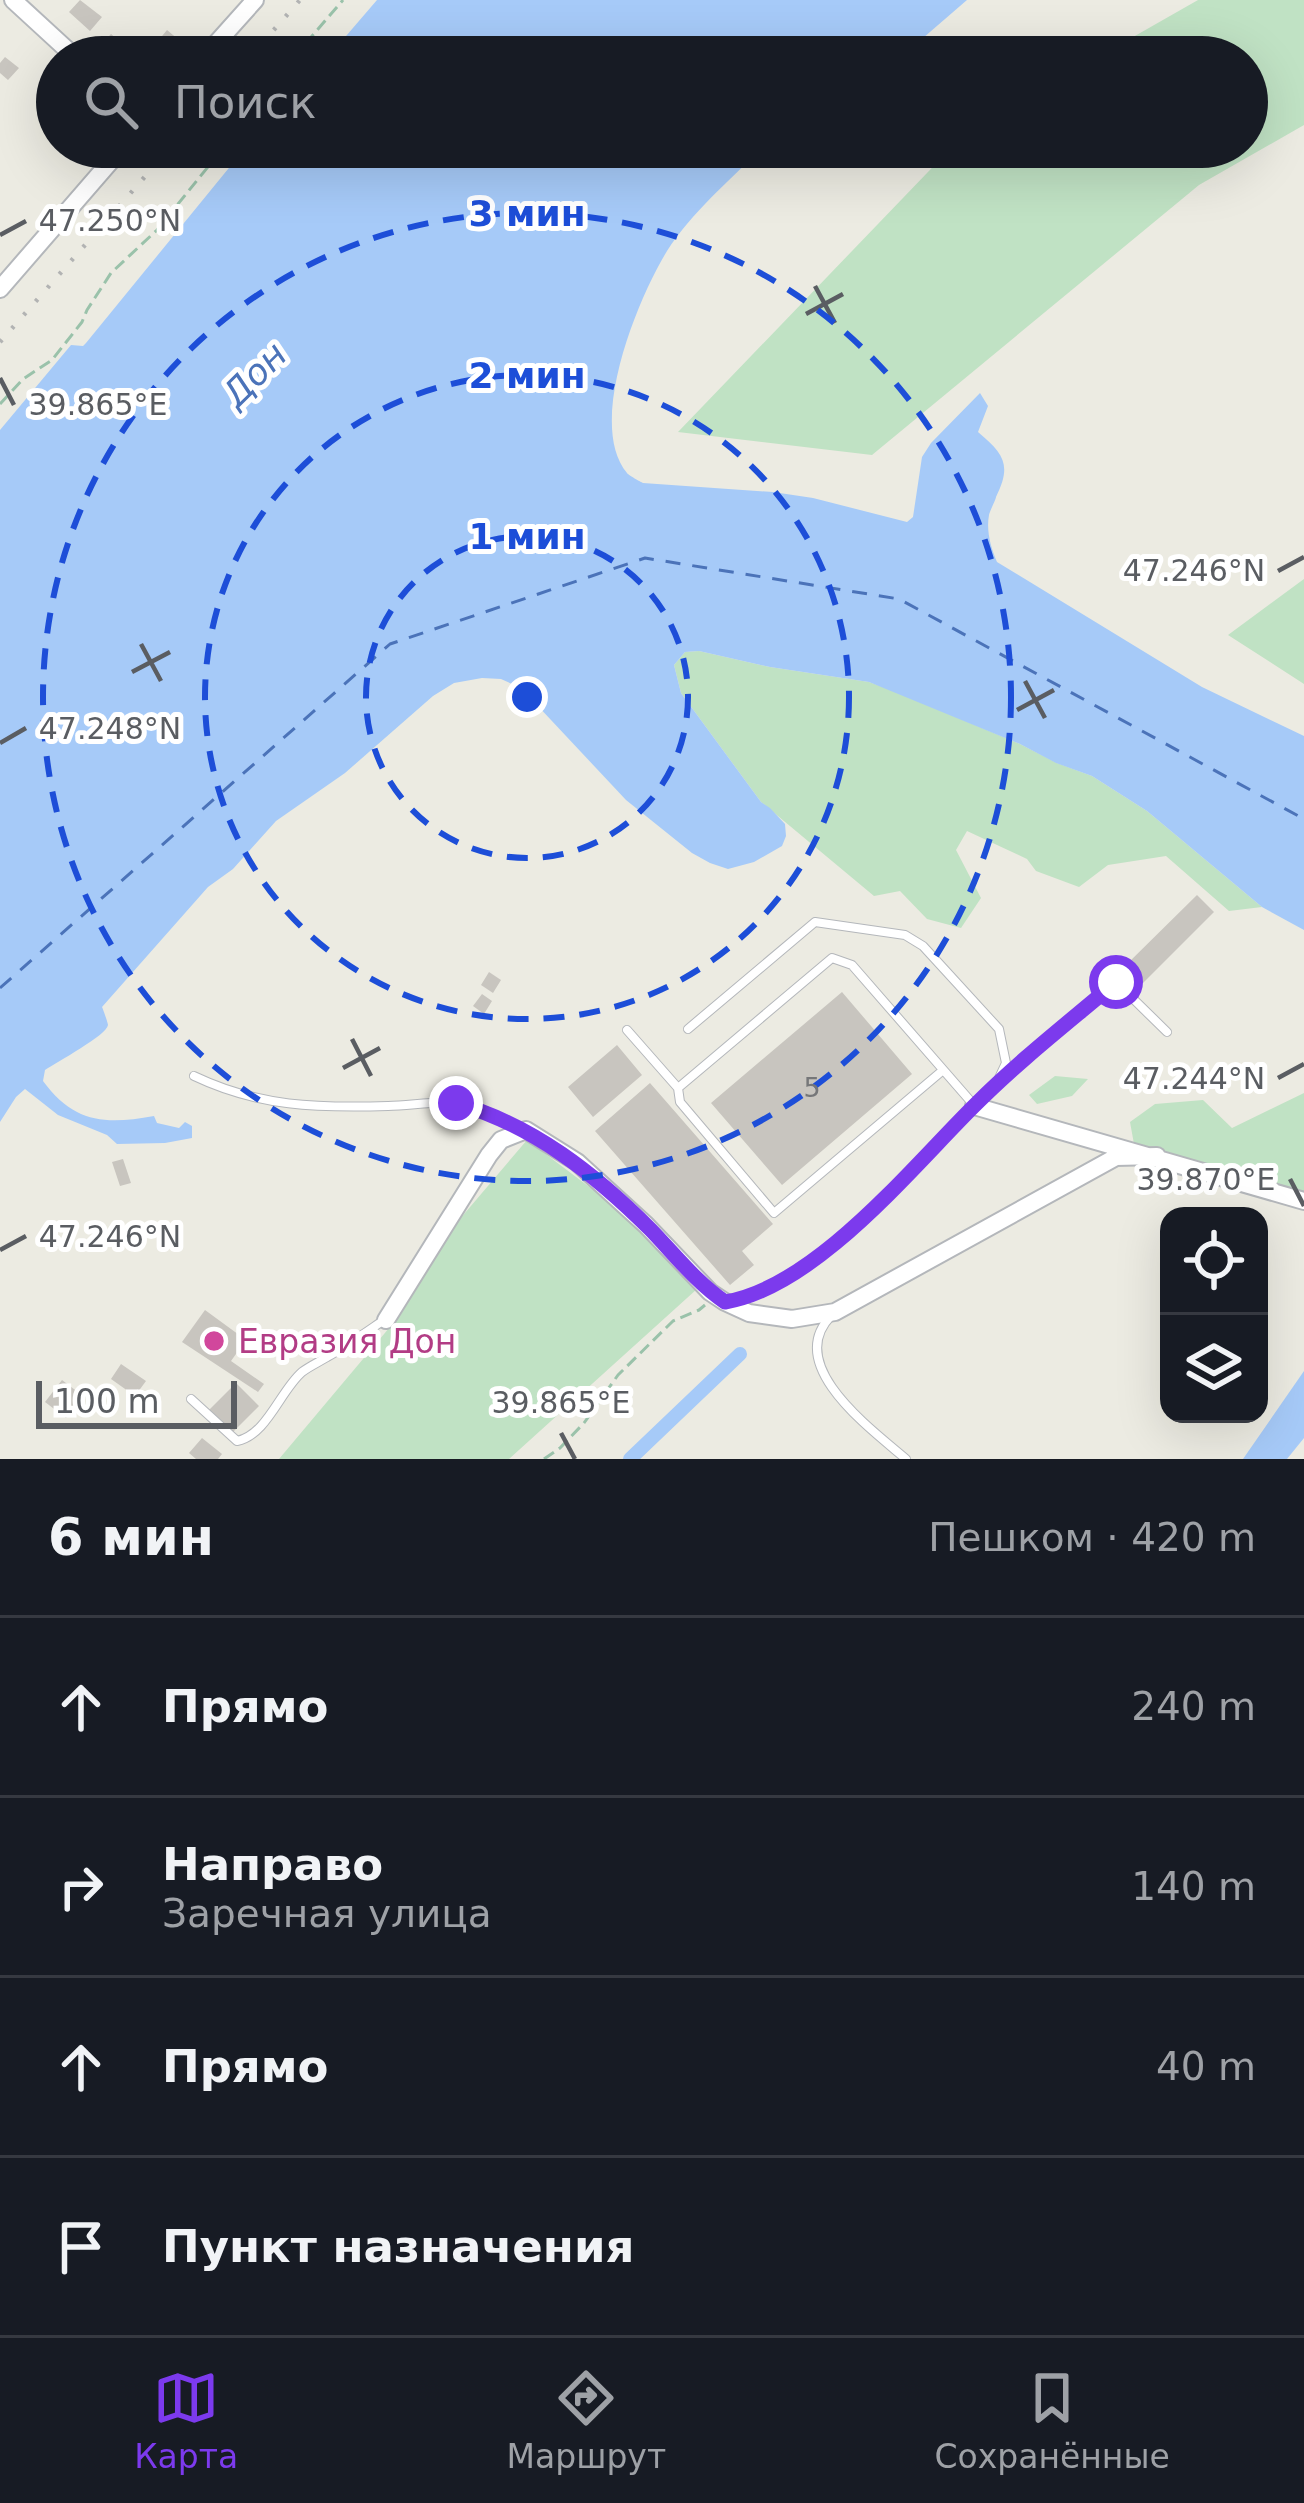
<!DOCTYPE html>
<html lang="ru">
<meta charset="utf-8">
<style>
:root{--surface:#171b24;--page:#20242c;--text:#f1f3f6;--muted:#9ea1a6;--line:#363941;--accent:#7c3aed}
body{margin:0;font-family:"DejaVu Sans",sans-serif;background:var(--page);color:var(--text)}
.controls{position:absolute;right:36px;bottom:36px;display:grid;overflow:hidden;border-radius:24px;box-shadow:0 12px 48px #0002}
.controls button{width:108px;height:108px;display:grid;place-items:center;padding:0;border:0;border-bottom:3px solid var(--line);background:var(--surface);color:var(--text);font:60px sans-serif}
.scale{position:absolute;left:36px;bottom:30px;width:201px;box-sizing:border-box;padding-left:12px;border:6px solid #5a5d62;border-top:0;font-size:33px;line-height:42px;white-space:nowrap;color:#5a5d62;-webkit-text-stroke:9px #fff;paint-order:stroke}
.stop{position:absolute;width:36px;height:36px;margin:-27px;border:9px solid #7c3aed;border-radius:50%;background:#fff}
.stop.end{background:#7c3aed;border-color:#fff;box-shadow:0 3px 12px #0008}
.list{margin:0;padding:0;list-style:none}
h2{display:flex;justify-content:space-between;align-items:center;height:156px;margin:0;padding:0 48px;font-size:51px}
h2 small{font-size:39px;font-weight:400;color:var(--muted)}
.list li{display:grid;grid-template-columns:78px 1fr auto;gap:36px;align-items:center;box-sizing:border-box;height:180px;padding:0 48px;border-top:3px solid var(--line)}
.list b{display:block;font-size:45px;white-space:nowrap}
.list p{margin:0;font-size:39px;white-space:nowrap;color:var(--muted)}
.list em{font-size:39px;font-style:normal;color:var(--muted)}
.icon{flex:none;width:66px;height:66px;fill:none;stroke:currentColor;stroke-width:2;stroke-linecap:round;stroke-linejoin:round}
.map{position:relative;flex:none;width:1304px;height:1459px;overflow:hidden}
.search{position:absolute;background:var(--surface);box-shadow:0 12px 48px #0002;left:36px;right:36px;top:36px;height:132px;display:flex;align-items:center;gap:30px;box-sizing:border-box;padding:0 42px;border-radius:66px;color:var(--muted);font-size:45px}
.sheet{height:876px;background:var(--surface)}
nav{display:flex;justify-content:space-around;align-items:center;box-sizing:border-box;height:168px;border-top:3px solid var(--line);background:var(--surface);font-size:33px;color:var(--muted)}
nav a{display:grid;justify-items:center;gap:6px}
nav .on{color:var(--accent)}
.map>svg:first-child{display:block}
</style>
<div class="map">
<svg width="1304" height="1459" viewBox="0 0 1304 1459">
<rect width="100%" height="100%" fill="#ecebe2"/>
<path fill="#c0e2c4" d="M1198,0H1304V125L1199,185L872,455L678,432L952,147H1247V57H1098Z
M1304,579V684L1228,635Z
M699,651L770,667L869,682L897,692L1020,744L1057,763L1092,776L1147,811L1262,907L1229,911L1166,856L1108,865L1079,887L1036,871L1027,859L967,831L956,850L981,898L961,928L927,919L900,891L874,896L761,802L681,693L674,665L685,652Z
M1055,1076L1088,1079L1072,1096L1037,1104L1029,1095Z
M1304,1093V1200L1134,1144L1130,1122L1155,1104L1203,1100L1232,1128Z
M527,1140L608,1201L697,1289L509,1459H279L400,1315L459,1220Z"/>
<path fill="#a6caf8" d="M377,0H967L901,57H328Z
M246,147H763C730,180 692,212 667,251C638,298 586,424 627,473C628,475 641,482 643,483L773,492L813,498L907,522L913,517L922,457L931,443L980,393L988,406L978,432C1004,454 1012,465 996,497C996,499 989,513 989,515C986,531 991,548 997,562L1202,687L1304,736V930L1262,907L1147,811L1092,776L1056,763L1020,744L869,682L770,667L699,651L685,652L674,665L681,693L761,802L770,808L785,824L786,836L782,846L754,862L728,869L710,863L692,853L626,800L521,688L501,679L482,678L454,683L433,696L345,773L276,821L233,869L208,887L102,1007C103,1009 108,1023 108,1025C107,1035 57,1062 45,1070L43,1081C74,1123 105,1125 154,1116L157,1123L179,1128L185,1122L192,1126V1138L165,1143L117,1144L107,1135L58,1115L25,1089L16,1097L0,1122V430L71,345L83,346L86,343Z
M1304,1371V1438L1287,1459H1243Z"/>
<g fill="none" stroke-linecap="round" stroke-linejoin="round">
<path stroke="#a6caf8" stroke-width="14" d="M630,1459L740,1354"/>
<path stroke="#4b73b9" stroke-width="3" stroke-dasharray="15 12" stroke-linecap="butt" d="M0,988L390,644L645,558L899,599L1304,819"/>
</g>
<path fill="#c8c5bf" d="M80,0L102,17L90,31L69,12Z
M167,30L179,40L170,50L158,41Z
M111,34L126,47L116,57H111L99,47Z
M5,57L19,68L8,80L0,73V63Z
M51,66L57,71V81L52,88L40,79Z
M1197,895L1214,912L1143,983L1125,966Z
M489,972L501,980L493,993L481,985Z
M842,992L912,1074L782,1185L711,1103Z
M482,994L492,1001L484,1014L473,1006Z
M617,1045L642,1075L593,1117L568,1087Z
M650,1083L773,1224L742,1251L754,1265L730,1285L595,1131Z
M123,1159L131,1183L120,1186L112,1162Z
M205,1310L246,1340L231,1361L264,1384L258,1392L182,1342Z
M121,1364L146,1381L135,1396L111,1379Z
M62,1380L83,1396L66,1418L45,1402Z
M236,1383L259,1406L230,1435L207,1412Z
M202,1438L222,1454L218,1459H196L189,1453Z"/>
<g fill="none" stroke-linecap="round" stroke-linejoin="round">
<defs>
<path id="lane" d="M688,1029L815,922L905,935L923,946L999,1029L1006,1063L999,1078
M627,1030L678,1088L832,958L852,965L973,1104
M194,1076C259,1107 317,1108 388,1106C409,1106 432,1101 454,1103C479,1105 503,1119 524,1130
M678,1088L680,1102L774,1213L942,1071
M733,1301C820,1287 930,1146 996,1085C1035,1049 1076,1016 1116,982L1167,1032
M831,1316C783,1365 871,1429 906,1459
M191,1399L237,1441C267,1435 280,1391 302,1372C310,1366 319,1362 327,1357C347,1346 365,1333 384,1320"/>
<path id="street" d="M13,0L75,57
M204,57L255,0
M0,289L123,147
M974,1106L1304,1201
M386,1320L489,1155L501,1140L526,1130L577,1162L646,1225L710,1292L725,1302L749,1313L792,1319L835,1312L1116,1157L1157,1156"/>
</defs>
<use href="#lane" stroke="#b4b7bb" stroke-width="10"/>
<use href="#street" stroke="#b4b7bb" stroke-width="20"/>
<path stroke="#9ac2aa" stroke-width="3" stroke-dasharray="12 6" stroke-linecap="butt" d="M294,57L343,0
M0,404L23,379L52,360L82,322L87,310L111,273L157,230L224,147
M544,1459L560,1448L584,1423L618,1375L673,1321L699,1310L705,1305"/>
<use href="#lane" stroke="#fff" stroke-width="8"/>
<use href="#street" stroke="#fff" stroke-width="16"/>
<path stroke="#b2b3b3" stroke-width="4.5" stroke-dasharray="3 15" stroke-linecap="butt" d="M250,57L300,0
M0,342L171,147"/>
</g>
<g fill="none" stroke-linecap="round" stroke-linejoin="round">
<path stroke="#7c3aed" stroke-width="15" d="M456,1103C533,1125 595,1174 651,1230C675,1255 697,1283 725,1302C816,1287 912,1167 976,1104C1020,1060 1069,1022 1116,982"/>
</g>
<path fill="none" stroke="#5a5d62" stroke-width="4.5" d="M0,235L26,221M815,286L835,323M806,314L843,294M0,378L14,405M1278,571L1304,557M141,644L161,681M132,672L170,652M1025,681L1045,718M1017,710L1054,690M0,743L26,728M352,1039L371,1076M343,1068L380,1048M1278,1078L1304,1064M1290,1179L1304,1206M0,1250L26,1236M561,1433L575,1459"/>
<g fill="none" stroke="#1d4ed8" stroke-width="6" stroke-dasharray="21 15">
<circle cx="527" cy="697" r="161"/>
<circle cx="527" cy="697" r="322"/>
<circle cx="527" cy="697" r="484"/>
</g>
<circle fill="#d1479c" stroke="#fff" stroke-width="4.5" cx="214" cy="1341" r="12"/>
<g text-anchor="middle" stroke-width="10" stroke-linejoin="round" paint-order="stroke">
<g font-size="27" fill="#767779">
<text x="812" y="1097">5</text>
</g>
<g font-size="33" fill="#b23c85" stroke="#fff" text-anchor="start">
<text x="238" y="1353">Евразия Дон</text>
</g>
<g font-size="36" font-style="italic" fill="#4b73b9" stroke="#fff">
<text transform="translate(254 374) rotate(-45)" y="13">Дон</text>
</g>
</g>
<g font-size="30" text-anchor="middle" fill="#5a5d62" stroke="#fff" stroke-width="10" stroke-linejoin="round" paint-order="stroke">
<text x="110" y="231">47.250°N</text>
<text x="98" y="415">39.865°E</text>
<text x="1194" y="581">47.246°N</text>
<text x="110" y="739">47.248°N</text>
<text x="1194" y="1089">47.244°N</text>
<text x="1206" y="1190">39.870°E</text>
<text x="110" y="1247">47.246°N</text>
<text x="561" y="1413">39.865°E</text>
</g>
<circle cx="527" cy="697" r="18" fill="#1d4ed8" stroke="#fff" stroke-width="6"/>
<g font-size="36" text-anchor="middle" font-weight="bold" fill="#1d4ed8" stroke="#fff" stroke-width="10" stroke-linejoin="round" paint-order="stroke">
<text x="527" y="226">3 мин</text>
<text x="527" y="388">2 мин</text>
<text x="527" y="549">1 мин</text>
</g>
</svg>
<div class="controls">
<button><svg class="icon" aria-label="locate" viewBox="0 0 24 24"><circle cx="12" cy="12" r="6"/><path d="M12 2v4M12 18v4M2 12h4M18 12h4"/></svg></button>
<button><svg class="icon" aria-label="layers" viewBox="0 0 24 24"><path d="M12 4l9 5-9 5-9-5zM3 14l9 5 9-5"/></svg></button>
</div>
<div class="scale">100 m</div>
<div class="stop" style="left:1116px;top:982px"></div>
<div class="stop end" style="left:456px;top:1103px"></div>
<div class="search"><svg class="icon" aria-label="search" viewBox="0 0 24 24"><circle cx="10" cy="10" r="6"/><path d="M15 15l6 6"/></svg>Поиск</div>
</div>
<section class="sheet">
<h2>6 мин<small>Пешком · 420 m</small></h2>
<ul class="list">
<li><svg class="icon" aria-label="ahead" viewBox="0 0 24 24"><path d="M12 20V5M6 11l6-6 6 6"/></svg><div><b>Прямо</b></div><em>240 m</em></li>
<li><svg class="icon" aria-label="right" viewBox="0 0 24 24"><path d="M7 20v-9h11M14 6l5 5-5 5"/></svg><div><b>Направо</b><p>Заречная улица</p></div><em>140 m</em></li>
<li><svg class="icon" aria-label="ahead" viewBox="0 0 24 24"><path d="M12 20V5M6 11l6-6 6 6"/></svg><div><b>Прямо</b></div><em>40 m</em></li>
<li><svg class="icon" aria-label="arrive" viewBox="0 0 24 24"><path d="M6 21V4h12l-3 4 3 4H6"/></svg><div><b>Пункт назначения</b></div></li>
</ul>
</section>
<nav>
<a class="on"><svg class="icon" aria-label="map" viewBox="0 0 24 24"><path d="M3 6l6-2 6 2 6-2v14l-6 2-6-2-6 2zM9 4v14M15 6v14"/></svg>Карта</a>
<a><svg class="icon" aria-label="directions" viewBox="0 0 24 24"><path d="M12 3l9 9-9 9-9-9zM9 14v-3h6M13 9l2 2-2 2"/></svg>Маршрут</a>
<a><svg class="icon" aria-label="saved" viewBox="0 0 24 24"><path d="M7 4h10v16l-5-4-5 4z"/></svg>Сохранённые</a>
</nav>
